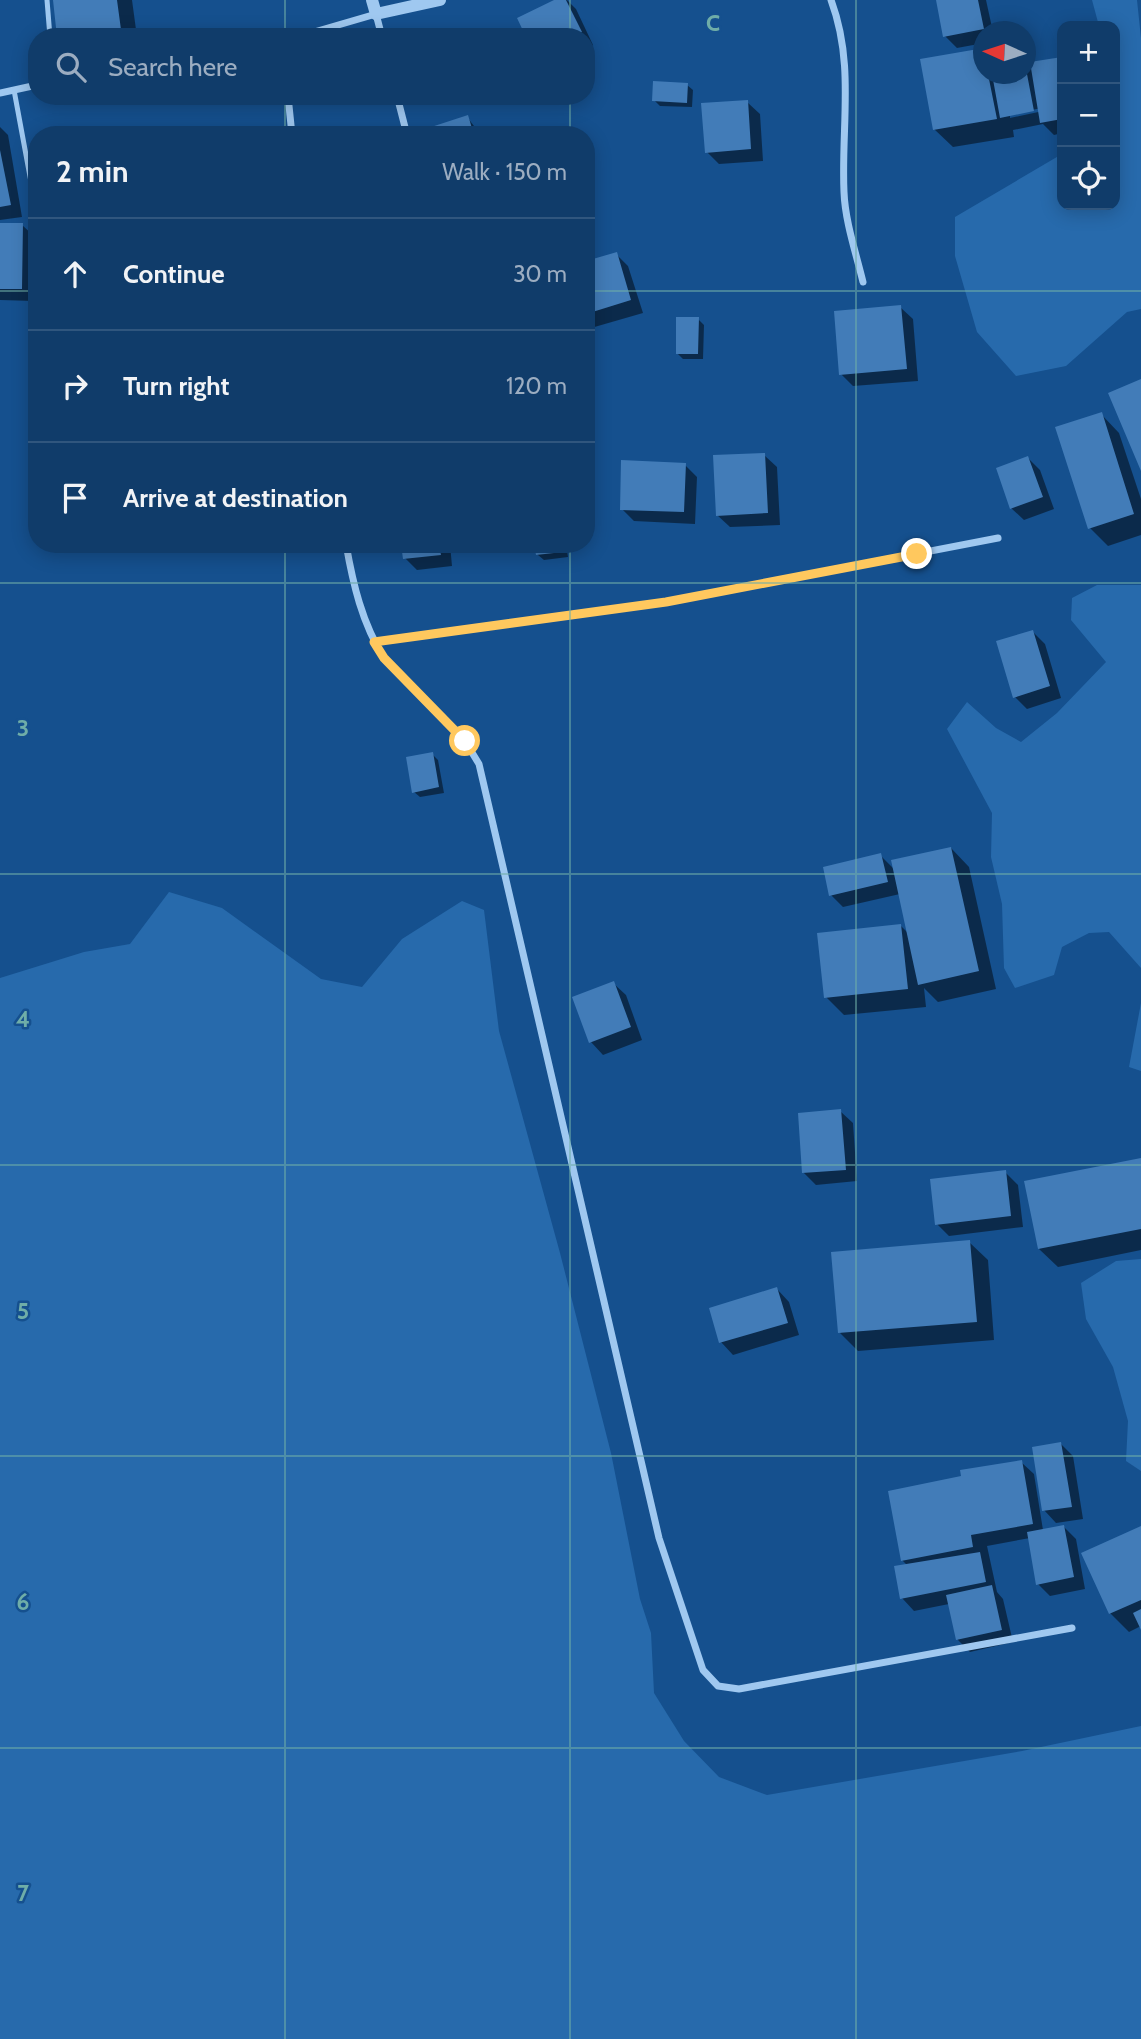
<!DOCTYPE html>
<meta charset="utf-8">
<style>
:root{--surface:#103c6a;--page:#194370;--text:#f1f3f6;--muted:#9cadc1;--line:#30567e}
body{margin:0;font-family:Cabin,sans-serif;background:var(--page);color:var(--text)}
.controls{position:absolute;right:21px;top:21px;display:grid;overflow:hidden;border-radius:14px;box-shadow:0 4px 18px #0003}
.controls button{width:63px;height:63px;display:grid;place-items:center;padding:0;border:0;border-bottom:2px solid var(--line);background:var(--surface);color:var(--text);font:35px sans-serif}
.compass{position:absolute;left:973px;top:21px;width:63px;height:63px;border-radius:50%;background:var(--surface);box-shadow:0 4px 18px #0003;rotate:273deg}
.stop{position:absolute;width:21px;height:21px;margin:-16px;border:5px solid #ffc85e;border-radius:50%;background:#fff}
.stop.end{background:#ffc85e;border-color:#fff;box-shadow:0 2px 7px #0008}
.list{margin:0;padding:0;list-style:none}
h2{display:flex;justify-content:space-between;align-items:center;height:91px;margin:0;padding:0 28px;font-size:30px}
h2 small{font-size:23px;font-weight:400;color:var(--muted)}
.list li{display:grid;grid-template-columns:46px 1fr auto;gap:21px;align-items:center;box-sizing:border-box;height:112px;padding:0 28px;border-top:2px solid var(--line)}
.list b{display:block;font-size:26px;white-space:nowrap}
.list em{font-size:23px;font-style:normal;color:var(--muted)}
.icon{flex:none;width:38px;height:38px;fill:none;stroke:currentColor;stroke-width:2;stroke-linecap:round;stroke-linejoin:round}
.map{position:relative;flex:none;width:1141px;height:2039px;overflow:hidden}
.search{position:absolute;background:var(--surface);box-shadow:0 4px 18px #0003;left:28px;top:28px;width:567px;height:77px;display:flex;align-items:center;gap:18px;box-sizing:border-box;padding:0 24px;border-radius:28px;color:var(--muted);font-size:26px}
.panel{position:absolute;background:var(--surface);box-shadow:0 4px 18px #0003;left:28px;top:126px;width:567px;height:427px;border-radius:28px}
.map>svg:first-child{display:block}
</style>
<div class="map">
<svg width="1141" height="2039" viewBox="0 0 1141 2039">
<rect width="100%" height="100%" fill="#15508e"/>
<path fill="#276aac" d="M1092,0H1137L1141,38V309L1127,312L1066,366L1016,376L977,332L955,256V217L1062,154V205H1115V26H1099Z
M1097,585H1141V968L1109,932L1089,933L1062,947L1054,975L1015,988L1004,968L1002,904L991,857L992,813L947,729L967,702L996,728L1021,742L1057,713L1106,662L1071,620L1072,598Z
M169,892L222,908L321,979L362,987L402,939L462,901L484,910L499,1031L560,1253L611,1453L640,1599L651,1633L654,1693L684,1741L719,1777L767,1795L1022,1751L1141,1726V2039H0V978L84,952L130,944Z
M1141,1003V1071L1129,1067Z
M1141,1259V1471L1126,1461L1128,1421L1113,1367L1086,1319L1081,1283L1116,1261Z"/>
<path fill="#0007" fill-rule="evenodd" d="M54,0H132L137,37H59Z
M558,0H567L576,9L593,45L586,48V37H528Z
M938,0H986L993,32H984V43L957,48L945,36Z
M1062,59V133L1054,135L1043,124L1013,130L1014,137L953,147L934,129L984,74H1026V62L1032,69V64ZM1042,108L1043,111L1010,118V114Z
M687,85L693,90L692,107L660,106L654,100Z
M326,96H356L355,103H333Z
M747,102L760,114L763,161L719,164L707,152Z
M467,117L481,135H426Z
M0,127L8,135L22,217L0,220Z
M0,225H22L35,237L34,301L0,300Z
M616,254L628,266L643,313L591,328L586,323V263Z
M900,307L913,319L918,381L853,386L841,374Z
M698,319L704,325L703,359H683L677,353Z
M1101,414L1119,433L1141,499V535L1108,546L1090,528Z
M764,455L777,467L780,525L730,527L717,515Z
M1028,458L1040,470L1054,509L1024,520L1011,508Z
M685,465L697,477L695,524L634,521L622,509Z
M403,544H450L452,566L417,570L405,558Z
M536,544H566L568,557L544,560L538,555Z
M1033,632L1045,644L1061,698L1027,709L1015,697Z
M432,754L438,760L444,793L420,797L414,792Z
M951,848L969,867L996,989L938,1002L924,988L926,1007L844,1015L826,997L901,926L909,934L900,894L843,907L831,895L880,855L895,870Z
M613,983L626,995L642,1040L603,1055L591,1042Z
M840,1111L853,1123L857,1181L816,1185L803,1172Z
M1141,1159V1250L1058,1267L1039,1249Z
M1005,1172L1018,1185L1023,1227L949,1236L937,1224Z
M969,1242L988,1260L994,1340L858,1351L840,1333Z
M777,1289L789,1302L799,1335L733,1355L721,1342Z
M1061,1444L1073,1456L1083,1519L1056,1523L1044,1510Z
M1021,1462L1034,1474L1043,1530L1064,1527L1076,1539L1085,1589L1050,1596L1038,1584L1030,1538L987,1546L997,1592L1003,1599L1013,1642L970,1652L958,1640L949,1604L914,1611L902,1598L908,1566L902,1560L960,1478Z
M1141,1528V1626L1129,1632L1110,1613Z"/>
<path fill="#427cb8" d="M53,0H117L122,37H57Z
M554,0H566L582,32L572,37H526L517,18Z
M936,0H978L984,29L943,37Z
M984,48V74H988L997,119L933,130L920,59Z
M1062,57V119L1040,123L1030,62Z
M992,74H1027L1034,111L1000,118Z
M653,81L688,83L687,103L652,101Z
M748,100L751,149L705,153L701,103Z
M468,115L474,135H424L422,130Z
M0,150L11,205L0,207Z
M0,223H23L22,289H0Z
M617,252L631,300L586,314V261Z
M901,305L907,369L839,375L834,311Z
M676,317H699L698,354H676Z
M1141,379V471L1108,393Z
M1102,412L1134,514L1088,529L1055,427Z
M765,453L768,513L716,516L713,455Z
M1028,456L1043,497L1010,509L996,468Z
M621,460L686,463L684,512L620,510Z
M401,544H439L441,555L403,559Z
M534,544H562L563,552L536,555Z
M1033,630L1050,686L1013,698L996,641Z
M433,752L439,787L412,793L406,757Z
M951,847L979,971L918,985L891,860Z
M881,853L888,882L829,896L823,867Z
M901,924L908,989L824,998L817,933Z
M614,981L631,1027L589,1043L572,997Z
M841,1109L846,1170L802,1173L798,1113Z
M1141,1158V1229L1038,1249L1024,1181Z
M1006,1170L1011,1216L935,1225L930,1179Z
M970,1240L977,1322L838,1333L831,1252Z
M777,1287L788,1323L719,1343L709,1308Z
M1061,1442L1072,1507L1042,1511L1032,1447Z
M1022,1460L1033,1524L971,1535L973,1547L901,1561L888,1491L961,1476L960,1470Z
M1064,1525L1074,1577L1036,1585L1027,1532Z
M1141,1526V1600L1109,1614L1081,1553Z
M980,1552L986,1582L900,1599L894,1566Z
M992,1585L1002,1630L956,1640L946,1595Z
M1141,1609V1630L1133,1613Z"/>
<g fill="none" stroke-linecap="round" stroke-linejoin="round">
<path stroke="#9fc8f0" stroke-width="5" d="M47,0L50,37
M14,90L36,209"/>
<path stroke="#9fc8f0" stroke-width="7" d="M831,0C855,64 841,126 844,192C845,221 856,253 863,282
M297,37L376,14L382,37
M0,93L37,85
M288,96L292,135
M397,96L407,135
M346,544C353,584 362,623 384,658L465,741L479,764L659,1538L703,1670L718,1686L739,1689L1072,1628
M374,642L666,602L998,538"/>
<path stroke="#9fc8f0" stroke-width="12" d="M372,0L376,14L440,0"/>
</g>
<g fill="none" stroke-linecap="round" stroke-linejoin="round">
<path stroke="#ffc85e" stroke-width="9" d="M465,741L384,658L374,642L666,602L917,554"/>
</g>
<path fill="none" stroke="#6fada8" stroke-width="2" stroke-opacity="0.55" d="M285,0V37M570,0V37M856,0V2039M285,96V135M570,96V135M0,291H37M586,291H1141M285,544V2039M570,544V2039M0,583H1141M0,874H1141M0,1165H1141M0,1456H1141M0,1748H1141"/>
<g font-size="23" text-anchor="middle" font-weight="bold" fill="#6fada8" stroke="#15508e" stroke-width="5" stroke-linejoin="round" paint-order="stroke">
<text x="713" y="31">C</text>
<text x="23" y="736">3</text>
<text x="23" y="1027">4</text>
<text x="23" y="1319">5</text>
<text x="23" y="1610">6</text>
<text x="23" y="1901">7</text>
</g>
</svg>
<div class="controls">
<button>+</button>
<button>−</button>
<button><svg class="icon" aria-label="locate" viewBox="0 0 24 24"><circle cx="12" cy="12" r="6"/><path d="M12 2v4M12 18v4M2 12h4M18 12h4"/></svg></button>
</div>
<svg class="compass" viewBox="-18 -18 36 36"><path d="M0-13l5 13h-10z" fill="#e53935"/><path d="M0 13l5-13h-10z" fill="#9cadc1"/></svg>
<div class="stop" style="left:465px;top:741px"></div>
<div class="stop end" style="left:917px;top:554px"></div>
<div class="search"><svg class="icon" aria-label="search" viewBox="0 0 24 24"><circle cx="10" cy="10" r="6"/><path d="M15 15l6 6"/></svg>Search here</div>
<section class="panel">
<h2>2 min<small>Walk · 150 m</small></h2>
<ul class="list">
<li><svg class="icon" aria-label="ahead" viewBox="0 0 24 24"><path d="M12 20V5M6 11l6-6 6 6"/></svg><div><b>Continue</b></div><em>30 m</em></li>
<li><svg class="icon" aria-label="right" viewBox="0 0 24 24"><path d="M7 20v-9h11M14 6l5 5-5 5"/></svg><div><b>Turn right</b></div><em>120 m</em></li>
<li><svg class="icon" aria-label="arrive" viewBox="0 0 24 24"><path d="M6 21V4h12l-3 4 3 4H6"/></svg><div><b>Arrive at destination</b></div></li>
</ul>
</section>
</div>
